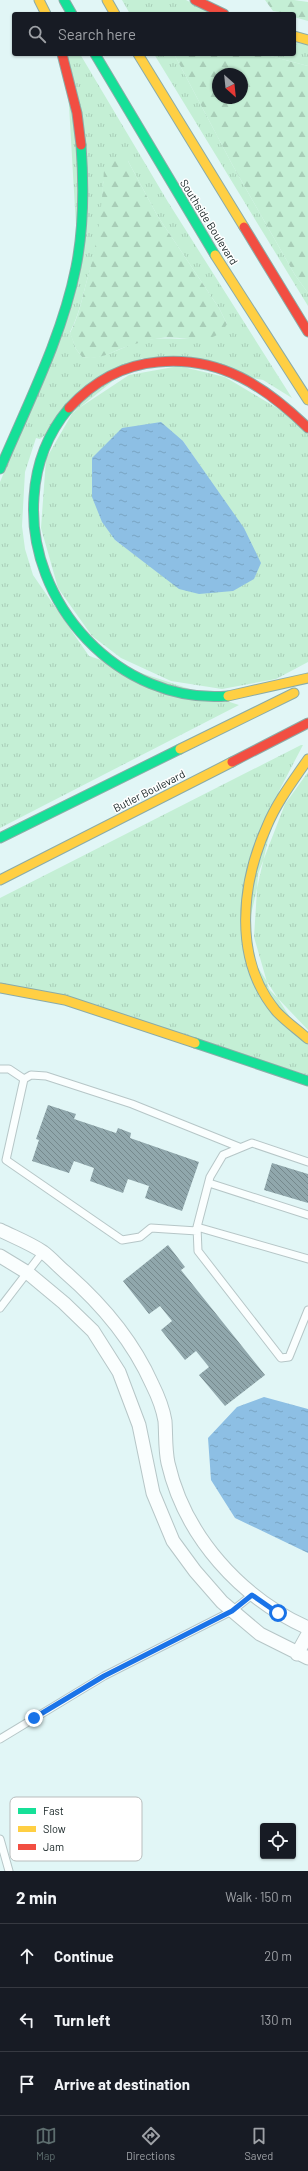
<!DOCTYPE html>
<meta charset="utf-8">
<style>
:root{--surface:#171b24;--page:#242831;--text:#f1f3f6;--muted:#9ea1a6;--line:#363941;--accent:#5d6d6e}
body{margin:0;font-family:Barlow,sans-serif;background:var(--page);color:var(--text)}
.controls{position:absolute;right:12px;bottom:12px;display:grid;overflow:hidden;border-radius:4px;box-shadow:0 1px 3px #0004}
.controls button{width:36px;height:36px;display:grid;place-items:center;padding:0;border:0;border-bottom:1px solid var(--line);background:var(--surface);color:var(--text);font:20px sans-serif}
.compass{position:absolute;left:212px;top:68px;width:36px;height:36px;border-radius:50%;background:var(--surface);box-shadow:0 1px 3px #0004;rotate:153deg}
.stop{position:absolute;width:12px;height:12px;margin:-9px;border:3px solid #1a73e8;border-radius:50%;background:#fff}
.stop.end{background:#1a73e8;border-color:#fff;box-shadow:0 1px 4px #0008}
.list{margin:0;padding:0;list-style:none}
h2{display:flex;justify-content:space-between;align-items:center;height:52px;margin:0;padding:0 16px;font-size:17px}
h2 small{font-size:13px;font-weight:400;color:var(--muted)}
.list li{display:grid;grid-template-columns:26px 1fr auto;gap:12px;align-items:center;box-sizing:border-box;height:64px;padding:0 16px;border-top:1px solid var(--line)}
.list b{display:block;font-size:15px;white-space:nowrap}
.list em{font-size:13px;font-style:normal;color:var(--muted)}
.icon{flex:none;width:22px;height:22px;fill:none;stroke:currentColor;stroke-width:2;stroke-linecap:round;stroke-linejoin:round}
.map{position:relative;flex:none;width:308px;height:1871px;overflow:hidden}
.search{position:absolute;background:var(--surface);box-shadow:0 1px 3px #0004;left:12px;right:12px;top:12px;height:44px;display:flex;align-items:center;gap:10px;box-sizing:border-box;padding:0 14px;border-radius:4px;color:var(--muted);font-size:15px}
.sheet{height:244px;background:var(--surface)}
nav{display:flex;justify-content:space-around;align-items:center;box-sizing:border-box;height:56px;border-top:1px solid var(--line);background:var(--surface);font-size:11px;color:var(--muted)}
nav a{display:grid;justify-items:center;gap:2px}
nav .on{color:var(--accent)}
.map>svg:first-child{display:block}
</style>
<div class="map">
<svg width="308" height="1871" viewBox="0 0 308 1871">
<defs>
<pattern id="grass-tufts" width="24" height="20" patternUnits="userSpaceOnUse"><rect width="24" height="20" fill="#c4efd5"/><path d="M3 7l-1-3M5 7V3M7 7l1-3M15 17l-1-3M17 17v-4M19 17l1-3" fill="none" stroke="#a8cdb7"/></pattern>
<pattern id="forest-firs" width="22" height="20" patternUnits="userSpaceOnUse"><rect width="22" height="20" fill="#c4efd5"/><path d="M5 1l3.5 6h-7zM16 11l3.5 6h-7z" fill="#a8cdb7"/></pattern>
<pattern id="water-ripples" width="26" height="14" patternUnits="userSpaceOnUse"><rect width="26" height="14" fill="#8dbfe4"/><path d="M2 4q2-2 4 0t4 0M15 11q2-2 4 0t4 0" fill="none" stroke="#79a4c3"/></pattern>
<pattern id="building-back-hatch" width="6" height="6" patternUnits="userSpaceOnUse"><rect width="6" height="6" fill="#90a7ac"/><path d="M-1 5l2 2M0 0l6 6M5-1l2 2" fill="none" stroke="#75888c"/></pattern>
</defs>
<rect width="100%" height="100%" fill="#e1f6f6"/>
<path fill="url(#grass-tufts)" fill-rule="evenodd" d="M122,0H186L213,14H130Z
M294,42L308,45V66L263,54H294Z
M66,54H80L168,202L292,398L263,380L142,358L40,439L36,438L25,472L22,526L25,549L33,575L89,656L239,705L0,828V482L69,315L79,277ZM128,161L157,215L219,308L227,324C217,328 204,338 193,338C177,340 163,337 147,340C123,344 106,361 82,357L76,349L70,332C79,315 82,298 87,280C97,248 103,215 103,182Z
M154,54H174L233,166L295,275L308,293V306Z
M179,366L225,377L287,414L308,434V662L276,679L222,689L171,681L121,658L92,636L58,588L41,528L46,459L73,412L129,375ZM183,441L201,467L143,561L115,540Z
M301,745H303L279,791L244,946L308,1045V1075L0,983V898Z
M308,772V1030L269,989L254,937L258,874L285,804Z"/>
<path fill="url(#forest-firs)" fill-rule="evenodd" d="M265,0H294L308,2V21L294,17V14L273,11Z
M174,54H263L308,66V293L295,275L233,166ZM218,74H242V98H218Z
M118,157L128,161L157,215L219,308L227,324C214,349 185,335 161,338C147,340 133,344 120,349C106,355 97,360 82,357L76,349L70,333C79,316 82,298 87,280C98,243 102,207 104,169L107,164Z"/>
<path fill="url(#water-ripples)" d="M161,422L183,441L244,528L261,563L254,579L233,591L199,594L179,589L115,540L102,522L92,497V458L122,428Z
M264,1397L308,1409V1553L235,1518L211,1480L208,1438L237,1407Z"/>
<path fill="url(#building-back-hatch)" d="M48,1105L76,1114L74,1119L116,1133L118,1128L131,1133L130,1138L199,1162L182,1211L145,1198L149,1186L128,1179L123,1193L90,1181L94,1168L74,1161L69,1173L32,1161L39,1140L36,1139Z
M272,1163L308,1174V1203L264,1190Z
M168,1245L185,1267L181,1270L265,1375L225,1406L199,1375L209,1367L196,1351L185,1360L161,1330L172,1321L160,1306L149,1314L123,1281Z"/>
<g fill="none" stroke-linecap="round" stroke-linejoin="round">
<defs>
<path id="lane" d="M0,1069H9L24,1079
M308,1162L252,1143L223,1155L210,1177L197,1227L198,1251L281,1358L289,1357L308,1310
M209,1183L308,1215
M197,1227L308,1259
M197,1231L151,1228L140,1237L122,1240L6,1160L24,1079L31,1075L46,1076L132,1104L239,1147
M0,1308L43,1252
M0,1739L104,1676L232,1611L252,1595
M0,1839L9,1871"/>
<path id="street" d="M0,1230C14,1237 30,1243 43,1252C51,1258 58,1266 65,1272C102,1304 132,1339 152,1384C157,1394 163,1409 165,1421C166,1435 165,1449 168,1463C185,1537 241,1598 308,1628
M0,1256L28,1273L64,1303L93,1331L119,1372L139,1425L153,1493L173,1541L195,1571L222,1602L260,1634L308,1658
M297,1654L308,1634"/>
<path id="fast" d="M64,0L72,14
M95,54L215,255
M69,408C48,433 36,464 34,497C26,603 119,705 228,696
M0,469C28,403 62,337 76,267C84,227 84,186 81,145
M0,838L180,749
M195,1043L308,1081"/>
<path id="slow" d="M39,0L46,14
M107,0L115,14
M294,36L308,40
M138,54L244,227
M215,255L308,400
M228,696L308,678
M180,749L294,693
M308,759C293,781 277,802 267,826C241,884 233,959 276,1011C285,1021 298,1030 308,1039
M0,880L232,762
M0,988L65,1000L195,1043"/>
<path id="jam" d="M195,0L224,14
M62,54L77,113L81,145
M244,227L308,332
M69,408C93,382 123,365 158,362C220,356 265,386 308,428
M232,762L308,723"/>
</defs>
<use href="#lane" stroke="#b6c6c7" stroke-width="9"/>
<use href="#street" stroke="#b6c6c7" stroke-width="15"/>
<use href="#fast" stroke="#8baba7" stroke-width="11"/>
<use href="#slow" stroke="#8baba7" stroke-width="11"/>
<use href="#jam" stroke="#8baba7" stroke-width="11"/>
<use href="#lane" stroke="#fafefe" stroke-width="7"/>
<use href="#street" stroke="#fafefe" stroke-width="13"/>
<use href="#fast" stroke="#16e098" stroke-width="9"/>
<use href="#slow" stroke="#ffcf43" stroke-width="9"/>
<use href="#jam" stroke="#f24e42" stroke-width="9"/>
</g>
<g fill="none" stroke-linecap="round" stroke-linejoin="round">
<path stroke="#1a73e8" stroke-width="5" d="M34,1718L104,1676L232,1611L252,1595L278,1613"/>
</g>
<g text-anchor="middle" stroke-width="3" stroke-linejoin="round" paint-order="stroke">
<g font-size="11" fill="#162324" stroke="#fff">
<text transform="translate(209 222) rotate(58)" y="4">Southside Boulevard</text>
<text transform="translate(149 791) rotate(-27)" y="4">Butler Boulevard</text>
</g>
</g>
<rect x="10" y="1797" width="132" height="64" rx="6" fill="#fff" stroke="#b9bdbd" stroke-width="1"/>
<rect x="18" y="1808" width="18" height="6" fill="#16e098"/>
<rect x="18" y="1826" width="18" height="6" fill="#ffcf43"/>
<rect x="18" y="1844" width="18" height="6" fill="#f24e42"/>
<g font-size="11" fill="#162324">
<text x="43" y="1815">Fast</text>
<text x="43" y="1833">Slow</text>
<text x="43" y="1851">Jam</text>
</g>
</svg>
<div class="controls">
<button><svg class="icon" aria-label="locate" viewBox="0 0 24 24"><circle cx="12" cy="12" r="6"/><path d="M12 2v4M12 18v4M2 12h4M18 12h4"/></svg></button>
</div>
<svg class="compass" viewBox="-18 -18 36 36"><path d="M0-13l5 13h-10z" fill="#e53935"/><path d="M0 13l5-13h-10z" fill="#9ea1a6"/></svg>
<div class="stop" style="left:278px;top:1613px"></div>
<div class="stop end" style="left:34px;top:1718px"></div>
<div class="search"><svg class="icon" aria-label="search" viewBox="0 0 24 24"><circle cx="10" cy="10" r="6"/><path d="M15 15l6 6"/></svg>Search here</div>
</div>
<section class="sheet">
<h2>2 min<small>Walk · 150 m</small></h2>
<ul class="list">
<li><svg class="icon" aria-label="ahead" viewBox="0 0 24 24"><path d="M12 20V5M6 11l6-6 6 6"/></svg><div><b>Continue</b></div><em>20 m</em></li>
<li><svg class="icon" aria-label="left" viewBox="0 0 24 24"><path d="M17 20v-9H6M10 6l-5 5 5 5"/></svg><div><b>Turn left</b></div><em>130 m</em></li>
<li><svg class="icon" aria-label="arrive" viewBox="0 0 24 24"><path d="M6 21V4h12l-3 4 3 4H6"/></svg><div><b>Arrive at destination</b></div></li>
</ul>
</section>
<nav>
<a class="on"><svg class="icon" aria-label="map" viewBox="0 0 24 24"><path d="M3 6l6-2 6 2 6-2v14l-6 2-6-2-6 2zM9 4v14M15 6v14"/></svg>Map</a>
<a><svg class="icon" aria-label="directions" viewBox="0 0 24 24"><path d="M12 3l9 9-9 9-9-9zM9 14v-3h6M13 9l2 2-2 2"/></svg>Directions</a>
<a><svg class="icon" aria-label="saved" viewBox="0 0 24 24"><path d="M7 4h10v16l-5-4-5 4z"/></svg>Saved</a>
</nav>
